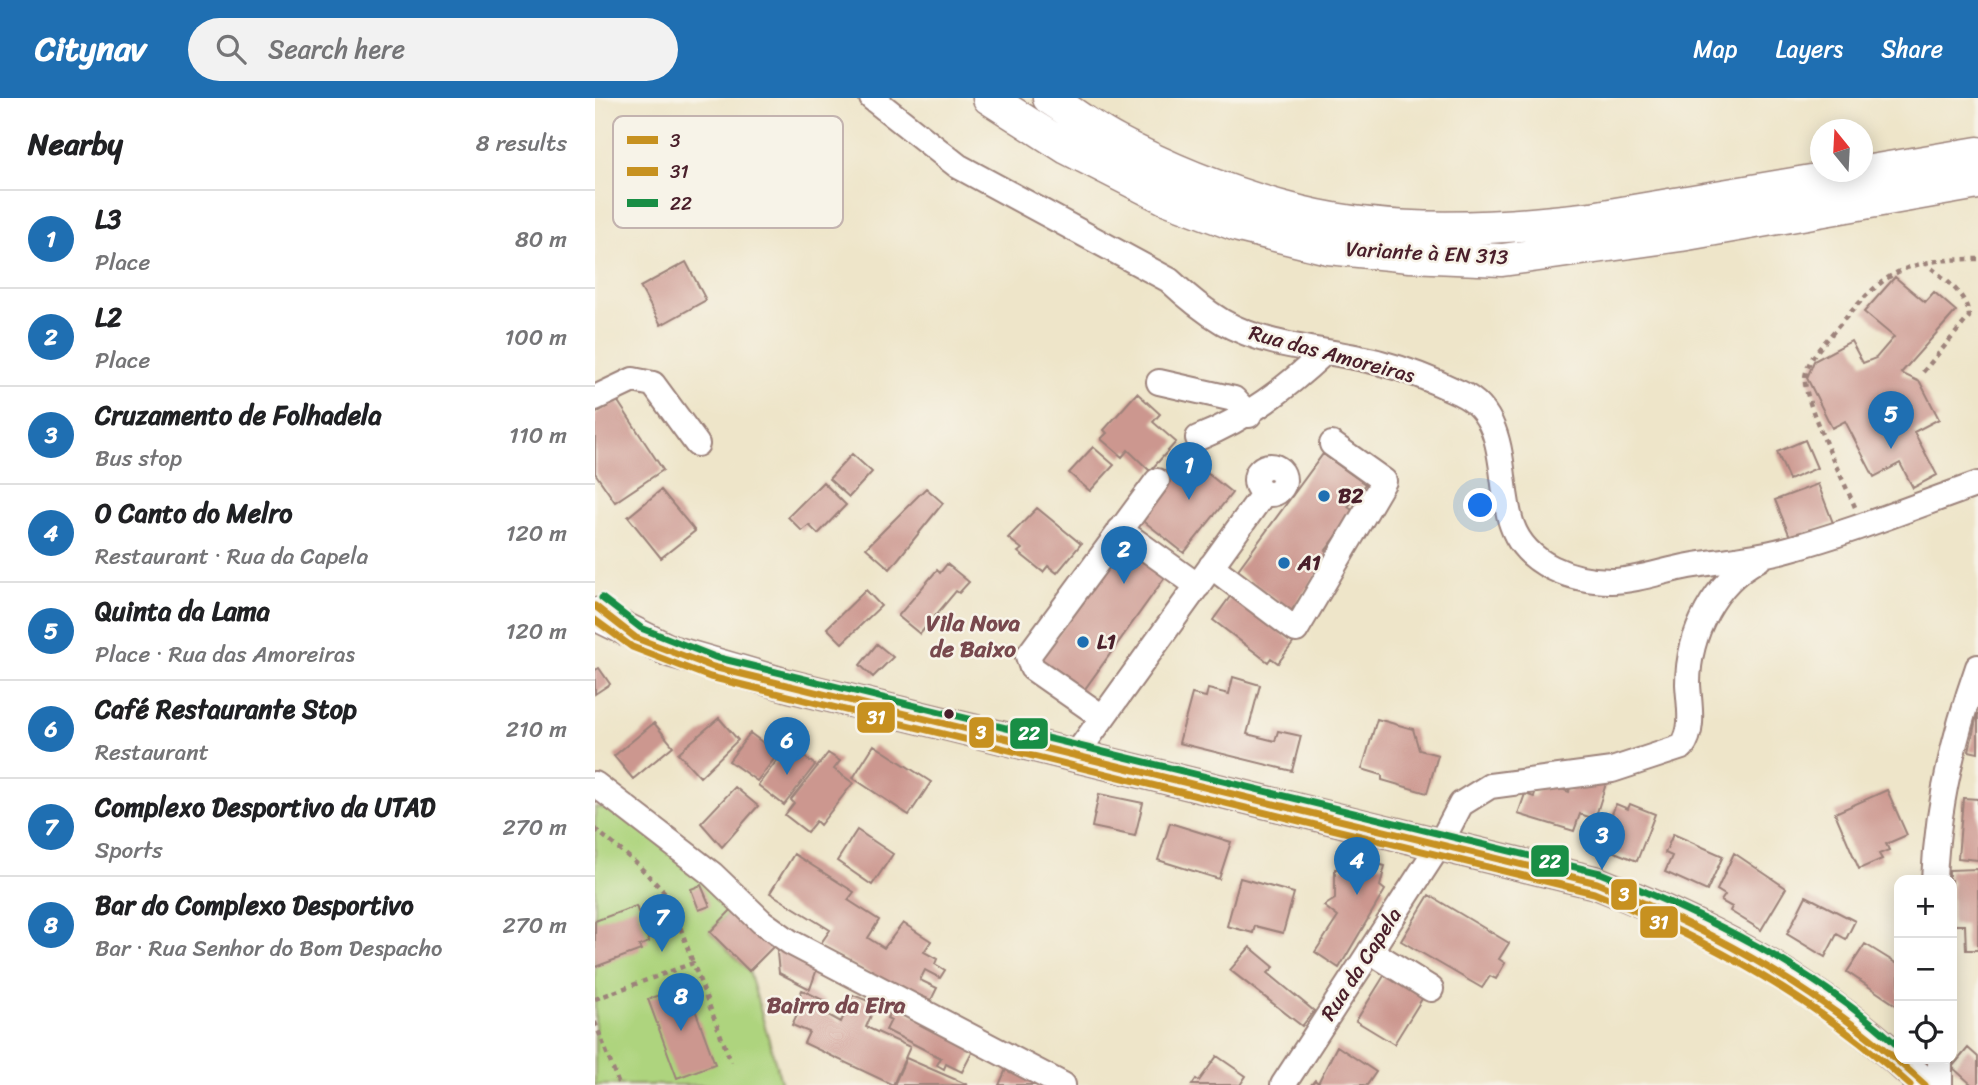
<!DOCTYPE html>
<meta charset="utf-8">
<style>
:root{--surface:#fff;--page:#f2f2f2;--text:#202124;--muted:#757577;--line:#e0e0e0;--accent:#1f6fb2}
body{margin:0;font-family:Sriracha,sans-serif;background:var(--page);color:var(--text)}
.controls{position:absolute;right:21px;bottom:21px;display:grid;overflow:hidden;border-radius:14px;box-shadow:0 4px 18px #0003}
.controls button{width:63px;height:63px;display:grid;place-items:center;padding:0;border:0;border-bottom:2px solid var(--line);background:var(--surface);color:var(--text);font:35px sans-serif}
.compass{position:absolute;left:1215px;top:21px;width:63px;height:63px;border-radius:50%;background:var(--surface);box-shadow:0 4px 18px #0003;rotate:342deg}
.you{position:absolute;left:886px;top:408px;width:24px;height:24px;margin:-18px;border:5px solid #fff;border-radius:50%;background:#1a73e8;box-shadow:0 0 0 10px #1a73e833}
.badge{display:grid;place-items:center;width:46px;height:46px;border-radius:50%;background:var(--accent);color:#fff;font-size:23px;font-weight:700}
.pin{position:absolute;translate:-50% -58px;filter:drop-shadow(0 2px 4px #0008)}
.pin::after{content:'';position:absolute;top:37px;width:24px;height:21px;background:inherit;clip-path:polygon(0 0,100% 0,50% 100%)}
.list{margin:0;padding:0;list-style:none}
h2{display:flex;justify-content:space-between;align-items:center;height:91px;margin:0;padding:0 28px;font-size:30px}
h2 small{font-size:23px;font-weight:400;color:var(--muted)}
.list li{display:grid;grid-template-columns:46px 1fr auto;gap:21px;align-items:center;box-sizing:border-box;height:98px;padding:0 28px;border-top:2px solid var(--line)}
.list b{display:block;font-size:26px;white-space:nowrap}
.list p{margin:0;font-size:23px;white-space:nowrap;color:var(--muted)}
.list em{font-size:23px;font-style:normal;color:var(--muted)}
.icon{flex:none;width:38px;height:38px;fill:none;stroke:currentColor;stroke-width:2;stroke-linecap:round;stroke-linejoin:round}
.map{position:relative;flex:none;width:1383px;height:987px;overflow:hidden}
header{display:flex;align-items:center;gap:42px;box-sizing:border-box;height:98px;padding:0 35px;background:var(--accent);color:#fff}
header strong{font-size:33px}
nav{display:flex;gap:38px;margin-inline-start:auto;font-size:24px}
.search{width:490px;height:63px;background:var(--page);display:flex;align-items:center;gap:18px;box-sizing:border-box;padding:0 24px;border-radius:38px;color:var(--muted);font-size:26px}
main{display:flex}
aside{flex:1;background:var(--surface)}
.map>svg:first-child{display:block}
</style>
<header>
<strong>Citynav</strong>
<div class="search"><svg class="icon" aria-label="search" viewBox="0 0 24 24"><circle cx="10" cy="10" r="6"/><path d="M15 15l6 6"/></svg>Search here</div>
<nav><a>Map</a><a>Layers</a><a>Share</a></nav>
</header>
<main>
<aside>
<h2>Nearby<small>8 results</small></h2>
<ul class="list">
<li><span class="badge">1</span><div><b>L3</b><p>Place</p></div><em>80 m</em></li>
<li><span class="badge">2</span><div><b>L2</b><p>Place</p></div><em>100 m</em></li>
<li><span class="badge">3</span><div><b>Cruzamento de Folhadela</b><p>Bus stop</p></div><em>110 m</em></li>
<li><span class="badge">4</span><div><b>O Canto do Melro</b><p>Restaurant · Rua da Capela</p></div><em>120 m</em></li>
<li><span class="badge">5</span><div><b>Quinta da Lama</b><p>Place · Rua das Amoreiras</p></div><em>120 m</em></li>
<li><span class="badge">6</span><div><b>Café Restaurante Stop</b><p>Restaurant</p></div><em>210 m</em></li>
<li><span class="badge">7</span><div><b>Complexo Desportivo da UTAD</b><p>Sports</p></div><em>270 m</em></li>
<li><span class="badge">8</span><div><b>Bar do Complexo Desportivo</b><p>Bar · Rua Senhor do Bom Despacho</p></div><em>270 m</em></li>
</ul>
</aside>
<div class="map">
<svg width="1383" height="987" viewBox="0 0 1383 987">
<rect width="100%" height="100%" fill="#f7f3e8"/>
<filter id="ink" filterUnits="userSpaceOnUse"><feTurbulence type="fractalNoise" baseFrequency=".0143" numOctaves="2"/><feDisplacementMap in="SourceGraphic" scale="14" xChannelSelector="R" yChannelSelector="G"/><feConvolveMatrix kernelMatrix="1 2 1 2 8 2 1 2 1" color-interpolation-filters="sRGB"/></filter>
<filter id="wash" filterUnits="userSpaceOnUse"><feTurbulence type="fractalNoise" baseFrequency=".00686" numOctaves="4" result="noise"/><feDisplacementMap in="SourceGraphic" scale="28" xChannelSelector="R" yChannelSelector="G"/><feGaussianBlur stdDeviation="1.57" result="paint"/><feColorMatrix in="noise" values="0 0 0 0 0 0 0 0 0 0 0 0 0 0 0 0 0 1.4 0 .05"/><feComposite in="paint" operator="in"/></filter>
<g filter="url(#wash)">
<rect width="100%" height="100%" fill="#eee5c9"/>
<path fill="#aed47e" stroke="#7c7a54" stroke-width="2" d="M0,709L26,712L139,809L115,834L154,873L187,987H0Z"/>
<g id="blocks">
<path fill="#cc978f" d="M91,164L111,202L66,227L45,189Z
M1300,179L1330,204L1339,194L1361,213L1306,275L1325,284L1344,321L1319,334L1342,377L1318,390L1305,365L1279,379L1250,323L1237,330L1212,280L1219,263L1256,243L1268,265L1281,260L1299,239L1269,214Z
M542,295L565,316L558,324L581,344L555,373L533,352L527,359L506,341L512,335L509,332Z
M22,302L68,372L20,404L0,375V316Z
M1210,342L1222,370L1194,382L1182,354Z
M498,349L519,367L495,393L474,375Z
M257,356L277,374L254,399L234,381Z
M728,356L770,386L753,409L760,414L731,452L737,456L696,513L642,473Z
M591,358L637,395L589,455L546,421L550,408Z
M228,384L251,407L223,436L214,427L207,433L193,419Z
M1223,386L1238,425L1196,441L1180,402Z
M331,390L348,405L295,471L271,450Z
M66,392L100,433L66,460L33,419Z
M442,410L486,446L462,475L453,468L448,474L423,454L427,451L413,440Z
M527,447L571,478L487,595L443,564Z
M352,466L374,484L364,495L361,493L325,536L303,518L342,472L345,475Z
M271,492L286,508L247,545L232,530Z
M637,496L699,544L683,565L676,560L673,564L618,522Z
M282,546L298,559L278,579L265,567Z
M4,570L15,586L0,596V572Z
M638,579L665,587L652,636L680,643L683,633L706,638L697,673L584,645L597,596L611,599L613,591L634,596Z
M1382,617H1383V655L1374,653Z
M124,620L143,642L105,679L83,655Z
M782,621L818,631L824,652L843,657L832,695L787,682V677L767,671Z
M59,625L78,648L38,681L19,658Z
M155,635L183,656L162,683L134,663Z
M194,647L220,667L189,707L163,687Z
M279,647L336,684L314,717L258,680Z
M233,655L245,663L239,671L258,685L225,727L221,723L212,734L190,717L199,705L196,702Z
M1013,679L1000,721L985,716L979,733L923,716L930,696L939,699L942,691L958,688L974,694L976,685Z
M140,689L163,708L127,749L106,725Z
M1292,692L1312,737L1291,746L1294,752L1284,756L1287,761L1264,771L1240,715Z
M504,696L548,705L540,738L497,729Z
M1368,700L1383,701V762L1363,760Z
M1021,706L1033,711L1035,706L1060,716L1042,763L1009,750L1014,738L1009,736Z
M575,725L636,744L624,781L563,762Z
M262,732L298,756L277,787L242,763Z
M1078,736L1128,758L1112,793L1070,774L1077,758L1070,755Z
M1139,755L1191,790L1166,832L1135,813L1137,809L1126,803L1130,797L1122,792Z
M199,756L259,794L253,802L284,822L273,840L289,850L308,825L336,843L329,854L342,861L340,866L350,872L345,880L330,872L325,882L342,890L336,902L319,895L318,899L224,848L235,832L175,795Z
M752,758L790,768L785,788L790,792L744,870L720,854L743,819L729,808L740,801V771L750,770Z
M1383,771V852H1371L1370,827H1357V782H1354V772Z
M645,780L699,795L688,835L660,828L658,835L632,828Z
M106,787L115,808L104,812L96,791Z
M834,797L914,845L904,861L910,865L901,881L895,878L887,890L806,843Z
M1211,798L1260,823L1251,841L1242,836L1230,859L1192,836Z
M41,808L54,844L44,848L46,852L0,869V823Z
M139,809L179,848L154,873L115,834Z
M187,846L224,865L215,891L184,875L182,855Z
M1270,846L1304,867V909L1252,874Z
M655,849L679,869L673,875L719,913L707,928L635,872Z
M792,873L830,896L799,946L761,923Z
M91,887L120,966L82,980L53,901Z
M207,892L230,903L226,913L246,924L258,897L281,906L271,929L315,949L298,987L209,945L214,934L197,927L204,912L199,910Z
M299,907L380,949L367,974L351,966L349,971L342,967L346,960L291,932L296,922L292,920Z
M742,948L781,974L772,987H716L720,982L723,985Z
M1373,950L1383,959V987H1377L1357,969Z
M622,958L651,978L645,987H597L601,981L604,983Z
M311,960L373,987H299Z
M413,967L447,987H404Z"/>
</g>
</g>
<g filter="url(#ink)">
<use href="#blocks" fill-opacity="0" stroke="#9c827a" stroke-width="2"/>
<g fill="none" stroke-linecap="round" stroke-linejoin="round">
<defs>
<path id="minor" d="M277,0L363,68L574,182C591,198 608,212 628,224C676,251 734,251 786,265C813,272 840,283 865,295C916,318 902,386 917,427C931,467 978,483 1016,483C1041,483 1070,472 1094,468C1127,462 1161,460 1193,451C1257,434 1320,408 1383,386
M564,284L639,301L654,317
M0,300L38,282L58,286L102,346
M603,340C653,320 690,291 729,255
M661 382a14 14 0 1 1 28 0a14 14 0 1 1-28 0Z
M525,432L603,488
M616,468L701,532L789,383L737,346
M506,618L437,570L433,558L562,383
M480,658L669,395
M0,686L117,776L167,824L195,844L468,987
M1339,782C1342,710 1359,637 1383,569
M775,853L836,891
M688,987L845,746L866,706L895,688L1017,672L1087,649C1100,631 1094,607 1093,586C1093,536 1120,483 1164,461
M1345,987V961"/>
<path id="major" d="M394,0L472,50L570,100L644,128L733,150L815,158L907,162L1086,137L1383,85
M454,0C476,14 498,31 521,43C579,74 641,98 705,114C797,137 904,131 997,120L1383,55
M0,516L75,553L195,588L1002,785C1128,835 1232,891 1330,987"/>
</defs>
<use href="#minor" stroke="#9c827a" stroke-width="28"/>
<use href="#major" stroke="#9c827a" stroke-width="35"/>
<path stroke="#9c827a" stroke-width="4.5" stroke-dasharray="5 5" stroke-linecap="butt" d="M1328,274L1374,219C1373,195 1345,178 1329,164
M1260,409C1247,379 1213,313 1210,284C1209,266 1224,251 1235,238C1287,178 1300,161 1383,161
M0,731L41,765L75,800
M48,810L75,800L98,865
M0,901L98,865L136,964
M0,924L24,987"/>
<use href="#minor" stroke="#fff" stroke-width="24"/>
<use href="#major" stroke="#fff" stroke-width="32"/>
<defs>
<path id="bus-1" d="M0,508L41,540L118,569L1002,785C1127,837 1230,895 1330,987"/>
<path id="bus-2" d="M0,522L37,549L115,579L999,795C1115,843 1221,901 1315,987"/>
<path id="bus-3" d="M7,500L46,530L120,559L1005,775C1112,818 1219,870 1304,949"/>
</defs>
<use href="#bus-1" stroke="#f7f3e8" stroke-width="12"/>
<use href="#bus-2" stroke="#f7f3e8" stroke-width="12"/>
<use href="#bus-3" stroke="#f7f3e8" stroke-width="12"/>
<use href="#bus-1" stroke="#c79120" stroke-width="7"/>
<use href="#bus-2" stroke="#c79120" stroke-width="7"/>
<use href="#bus-3" stroke="#198e45" stroke-width="7"/>
</g>
</g>
<g fill="#1f6fb2" stroke="#f7f3e8" stroke-width="2.5">
<circle cx="729" cy="398" r="7"/>
<circle cx="689" cy="465" r="7"/>
<circle cx="488" cy="544" r="7"/>
</g>
<circle fill="#4a1f2b" stroke="#f7f3e8" stroke-width="2.5" cx="354" cy="616" r="6"/>
<g text-anchor="middle" stroke-width="5" stroke-linejoin="round" paint-order="stroke">
<g font-size="21" fill="#4a1f2b" stroke="#f7f3e8">
<text transform="translate(832 155) rotate(3)" y="7">Variante à EN 313</text>
<text transform="translate(737 256) rotate(15)" y="7">Rua das Amoreiras</text>
<text transform="translate(766 866) rotate(-57)" y="7">Rua da Capela</text>
</g>
<g font-size="21" font-weight="bold" fill="#4a1f2b" stroke="#f7f3e8" text-anchor="start">
<text x="743" y="405">B2</text>
<text x="703" y="472">A1</text>
<text x="502" y="551">L1</text>
</g>
<g font-size="23" font-weight="bold" fill="#78494e" stroke="#f7f3e8">
<text x="378" y="533">Vila Nova<tspan x="378" dy="26">de Baixo</tspan></text>
<text x="241" y="915">Bairro da Eira</text>
</g>
</g>
<rect x="18" y="18" width="230" height="112" rx="10" fill="#f7f3e8" stroke="#c3b3af" stroke-width="2"/>
<rect x="32" y="38" width="31" height="8" fill="#c79120"/>
<rect x="32" y="69" width="31" height="9" fill="#c79120"/>
<rect x="32" y="101" width="31" height="8" fill="#198e45"/>
<g font-size="19" fill="#4a1f2b">
<text x="75" y="49">3</text>
<text x="75" y="80">31</text>
<text x="75" y="112">22</text>
</g>
<g stroke="#f7f3e8" stroke-width="2.5">
<rect x="261" y="603" width="40" height="33" rx="7" fill="#c79120"/>
<rect x="373" y="618" width="27" height="33" rx="7" fill="#c79120"/>
<rect x="414" y="619" width="40" height="33" rx="7" fill="#198e45"/>
<rect x="935" y="746" width="40" height="34" rx="7" fill="#198e45"/>
<rect x="1015" y="780" width="28" height="33" rx="7" fill="#c79120"/>
<rect x="1044" y="807" width="40" height="34" rx="7" fill="#c79120"/>
</g>
<g font-size="19" text-anchor="middle" font-weight="bold" fill="#fff">
<text x="281" y="626">31</text>
<text x="386" y="641">3</text>
<text x="434" y="642">22</text>
<text x="955" y="770">22</text>
<text x="1029" y="803">3</text>
<text x="1064" y="831">31</text>
</g>
</svg>
<div class="controls">
<button>+</button>
<button>−</button>
<button><svg class="icon" aria-label="locate" viewBox="0 0 24 24"><circle cx="12" cy="12" r="6"/><path d="M12 2v4M12 18v4M2 12h4M18 12h4"/></svg></button>
</div>
<svg class="compass" viewBox="-18 -18 36 36"><path d="M0-13l5 13h-10z" fill="#e53935"/><path d="M0 13l5-13h-10z" fill="#757577"/></svg>
<div class="you"></div>
<div class="pin badge" style="left:594px;top:402px">1</div>
<div class="pin badge" style="left:529px;top:486px">2</div>
<div class="pin badge" style="left:1007px;top:772px">3</div>
<div class="pin badge" style="left:762px;top:797px">4</div>
<div class="pin badge" style="left:1296px;top:351px">5</div>
<div class="pin badge" style="left:192px;top:677px">6</div>
<div class="pin badge" style="left:67px;top:854px">7</div>
<div class="pin badge" style="left:86px;top:933px">8</div>
</div>
</main>
